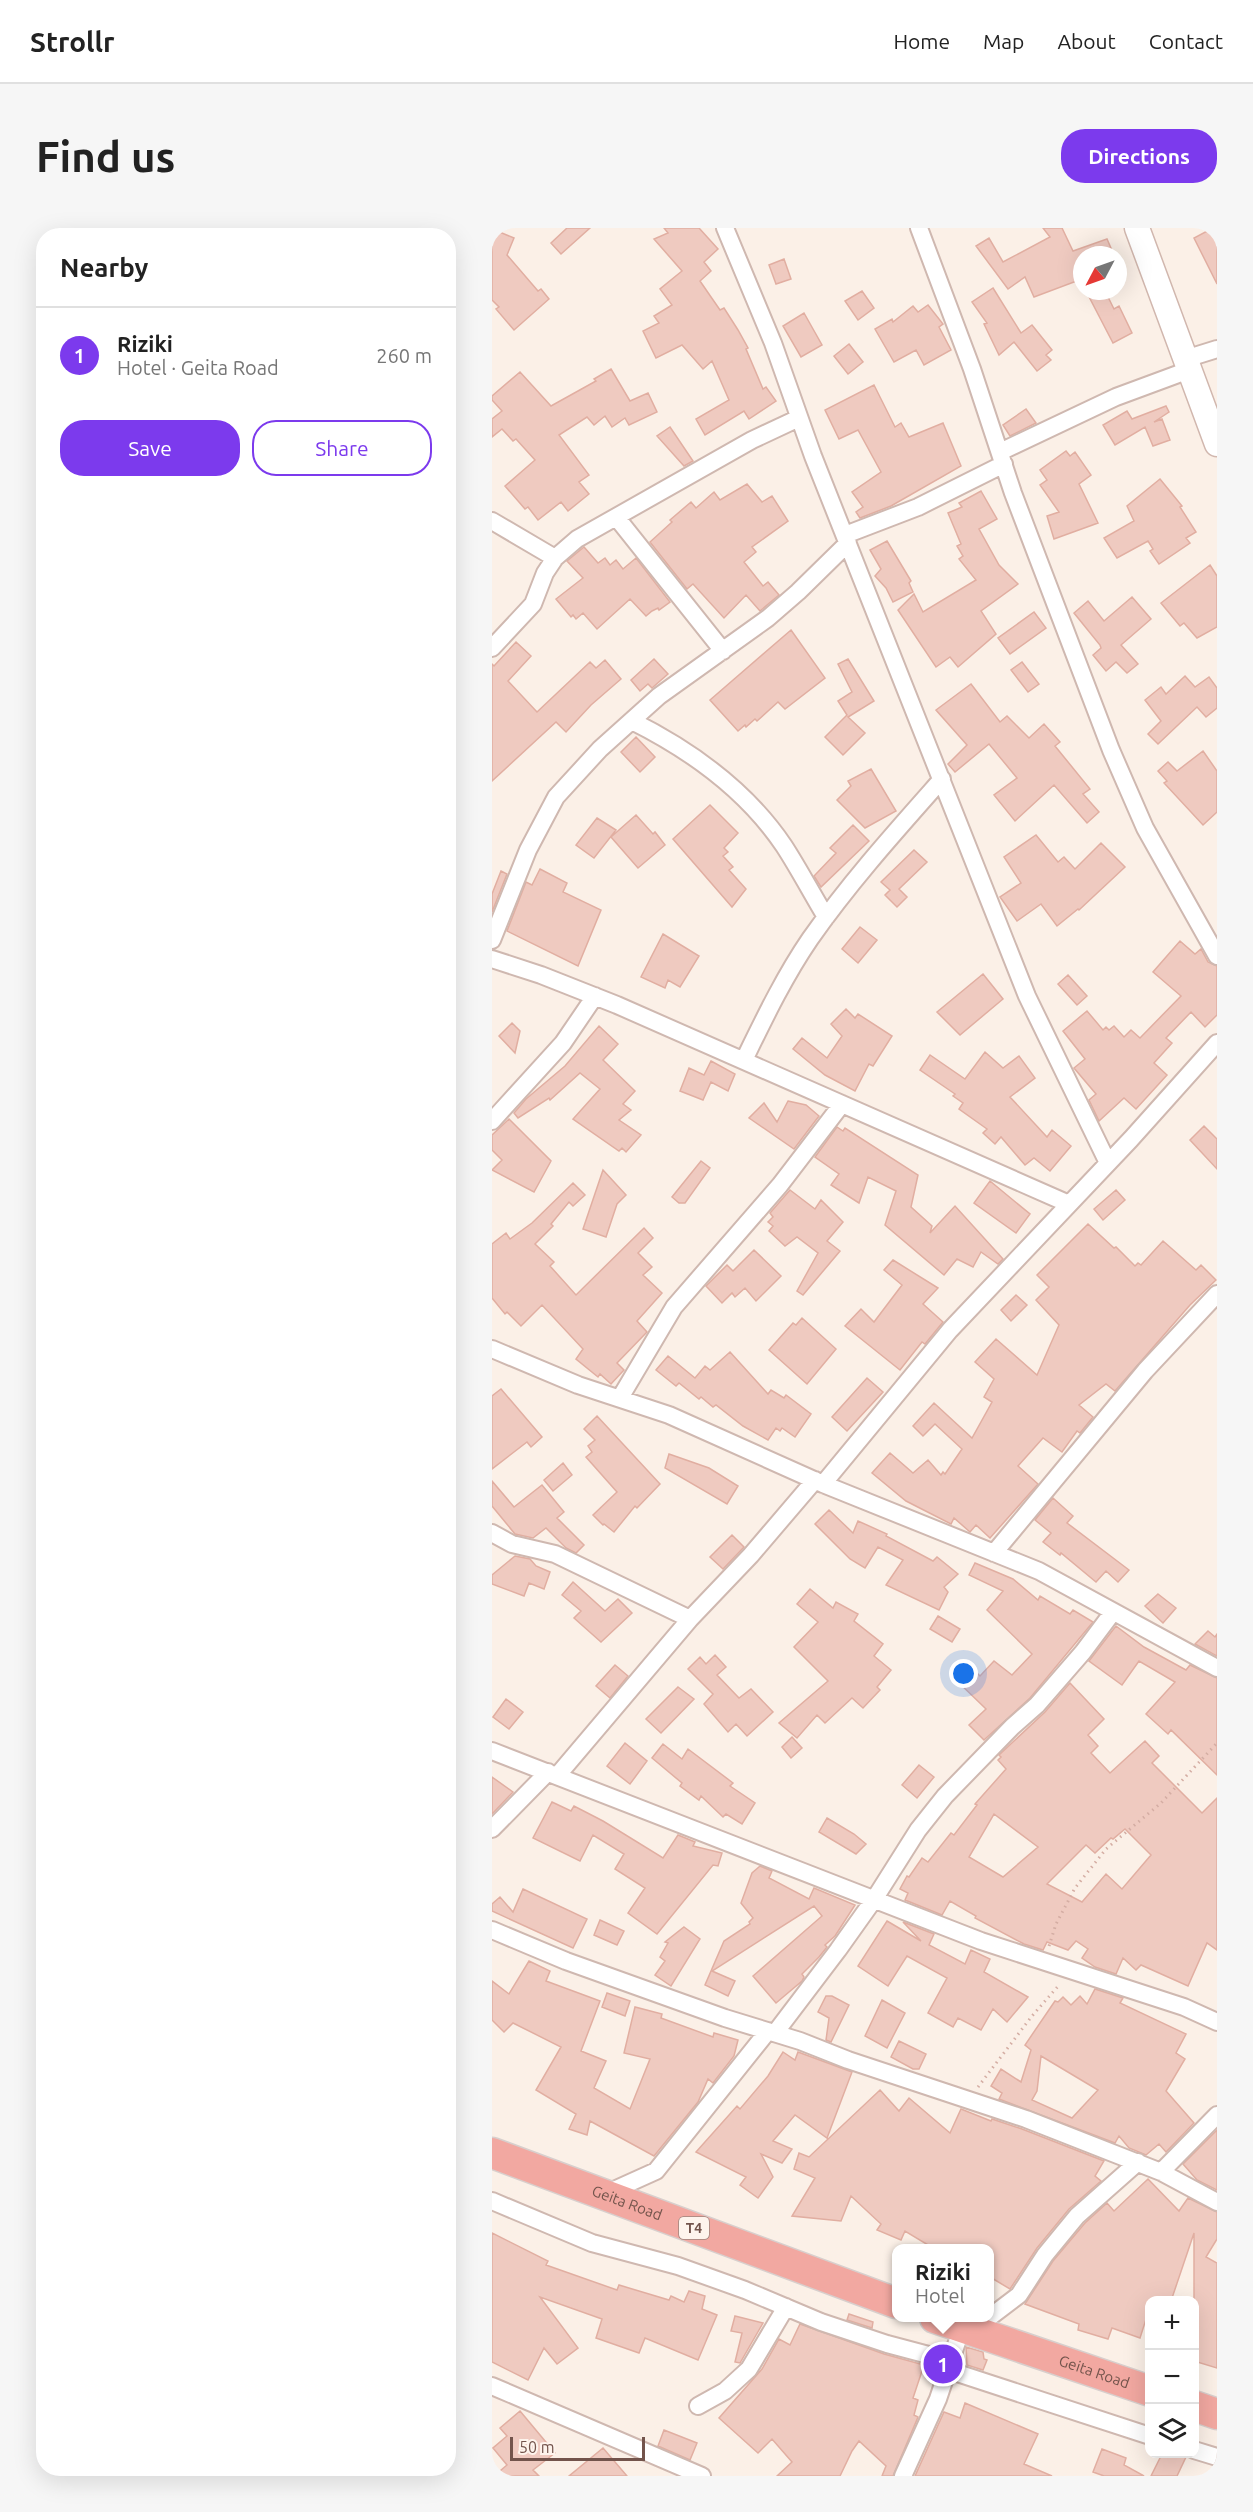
<!DOCTYPE html>
<meta charset="utf-8">
<style>
:root{--surface:#fff;--page:#f6f6f6;--text:#222;--muted:#767676;--line:#e0e0e0;--accent:#7c3aed}
body{margin:0;font-family:Ubuntu,sans-serif;background:var(--page);color:var(--text)}
.controls{position:absolute;right:18px;bottom:18px;display:grid;overflow:hidden;border-radius:12px;box-shadow:0 6px 24px #0002}
.controls button{width:54px;height:54px;display:grid;place-items:center;padding:0;border:0;border-bottom:2px solid var(--line);background:var(--surface);color:var(--text);font:30px sans-serif}
.compass{position:absolute;left:581px;top:18px;width:54px;height:54px;border-radius:50%;background:var(--surface);box-shadow:0 6px 24px #0002;rotate:229deg}
.scale{position:absolute;left:18px;bottom:15px;width:135px;box-sizing:border-box;padding-left:6px;border:3px solid #73544c;border-top:0;font-size:16px;line-height:21px;white-space:nowrap;color:#73544c;-webkit-text-stroke:4px #fef4ed;paint-order:stroke}
.you{position:absolute;left:472px;top:1446px;width:21px;height:21px;margin:-15px;border:4px solid #fff;border-radius:50%;background:#1a73e8;box-shadow:0 0 0 9px #1a73e833}
.badge{display:grid;place-items:center;width:39px;height:39px;border-radius:50%;background:var(--accent);color:#fff;font-size:20px;font-weight:700}
.pin{position:absolute;translate:-50% -50%;border:3px solid #fff;box-shadow:0 2px 6px #0006}
.popup{position:absolute;left:400px;top:2016px;width:102px;height:78px;box-sizing:border-box;display:grid;place-content:center;border-radius:12px;background:var(--surface);filter:drop-shadow(0 2px 4px #0005);font-size:20px;white-space:nowrap;color:var(--muted)}
.popup b{font-size:22px;color:var(--text)}
.popup::after{content:'';position:absolute;left:50%;top:100%;margin-left:-12px;border:12px solid transparent;border-top-color:var(--surface)}
.list{margin:0;padding:0;list-style:none}
h2{display:flex;justify-content:space-between;align-items:center;height:78px;margin:0;padding:0 24px;font-size:26px}
h2 small{font-size:20px;font-weight:400;color:var(--muted)}
.list li{display:grid;grid-template-columns:39px 1fr auto;gap:18px;align-items:center;box-sizing:border-box;height:96px;padding:0 24px;border-top:2px solid var(--line)}
.list b{display:block;font-size:22px;white-space:nowrap}
.list p{margin:0;font-size:20px;white-space:nowrap;color:var(--muted)}
.list em{font-size:20px;font-style:normal;color:var(--muted)}
.actions{display:flex;gap:12px;padding:18px 24px}
.actions a{flex:1;padding:14px 0;border:2px solid var(--accent);border-radius:24px;text-align:center;font-size:21px;color:var(--accent)}
.actions .main{background:var(--accent);color:#fff}
.icon{flex:none;width:33px;height:33px;fill:none;stroke:currentColor;stroke-width:2;stroke-linecap:round;stroke-linejoin:round}
.map{position:relative;flex:none;width:725px;height:2248px;overflow:hidden;border-radius:24px}
header{display:flex;align-items:center;gap:36px;box-sizing:border-box;height:84px;padding:0 30px;background:var(--surface);border-bottom:2px solid var(--line)}
header strong{font-size:28px}
nav{display:flex;gap:33px;margin-inline-start:auto;font-size:21px}
.intro{display:flex;align-items:center;justify-content:space-between;box-sizing:border-box;height:144px;padding:0 36px}
h1{margin:0;font-size:42px}
.button{padding:15px 27px;border-radius:24px;background:var(--accent);color:#fff;font-size:21px;font-weight:700}
main{display:flex;gap:36px;padding:0 36px}
aside{flex:1;background:var(--surface);border-radius:24px;box-shadow:0 6px 24px #0002}
.map>svg:first-child{display:block}
</style>
<header>
<strong>Strollr</strong>
<nav><a>Home</a><a>Map</a><a>About</a><a>Contact</a></nav>
</header>
<div class="intro"><h1>Find us</h1><a class="button">Directions</a></div>
<main>
<aside>
<h2>Nearby<small></small></h2>
<ul class="list">
<li><span class="badge">1</span><div><b>Riziki</b><p>Hotel · Geita Road</p></div><em>260 m</em></li>
</ul>
<div class="actions"><a class="main">Save</a><a>Share</a></div>
</aside>
<div class="map">
<svg width="725" height="2248" viewBox="0 0 725 2248">
<rect width="100%" height="100%" fill="#fbf0e7"/>
<path fill="#efcac0" stroke="#e1aea1" stroke-width="1.5" fill-rule="evenodd" d="M75,0H98L69,26L59,15Z
M172,0H207L226,21L212,34L219,43L208,53L228,82L232,80L246,102L256,120L254,121L271,161L274,159L284,173L257,191L252,183L213,207L204,191L237,172L220,133L211,141L190,117L164,130L151,103L167,95L162,88L180,77L168,61L190,43L162,11L176,5Z
M551,0H570L581,23L615,11L622,27H590V51L542,69L533,49L516,61L484,18L497,10L511,34L558,9Z
M0,1L22,10L15,27L46,63L49,61L57,71L22,102L4,81L7,79L0,72Z
M719,1L725,11V56L702,10Z
M292,31L299,51L284,56L277,37Z
M501,60L529,105L540,97L560,122L554,127L559,132L545,143L522,114L507,127L492,96L495,95L480,74Z
M370,63L382,80L366,92L353,73Z
M594,63H613L622,81L627,78L640,105L621,115Z
M436,77L451,96L447,99L459,122L432,137L424,122L402,134L383,101L400,91L401,94L421,78L426,84Z
M312,85L330,117L309,129L291,98Z
M357,116L371,134L356,146L342,128Z
M119,141L138,173L156,165L165,184L137,197L133,190L120,199L113,188L102,197L95,189L67,207L97,247L87,254L97,266L76,283L69,274L46,292L36,279L33,281L13,258L43,232L24,211L21,213L10,201L0,209V191L10,183L0,172V168L28,144L59,178L104,153L102,151Z
M382,157L403,199L409,195L417,209L451,195L469,238L399,278L368,290L364,284L371,279L360,264L389,244L366,202L347,211L333,182Z
M674,178L677,184L662,194L670,191L678,212L661,218L653,199L623,217L611,197L635,183L640,191Z
M534,181L544,195L518,208L511,197Z
M178,199L201,233L192,238L165,208Z
M574,223L578,228L583,224L599,247L587,256L606,295L562,311L555,288L567,284L548,257L555,252L548,242Z
M668,251L690,278L688,279L704,304L694,310L698,315L667,336L658,323L661,321L656,313L625,330L612,310L642,293L635,278Z
M255,256L270,274L280,268L296,293L260,319L264,324L252,334L271,358L276,354L287,367L268,383L254,367L232,390L201,356L195,361L158,314L180,294L178,292L199,274L204,280L222,264L228,272Z
M489,263L505,291L487,301L507,337L526,356L489,383L504,406L466,439L458,429L444,439L406,382L422,366L431,384L484,352L467,331L471,328L465,318L469,316L456,285L470,279L467,275Z
M395,313L419,353L417,355L421,364L401,374L394,360L383,348L389,341L378,322Z
M92,319L106,335L113,330L118,337L124,332L131,341L144,330L178,374L167,382L166,380L160,383L154,388L138,371L105,401L91,385L84,391L81,387L79,389L64,371L91,350L75,333Z
M718,337L725,348V399L705,410L692,395L688,398L669,375Z
M640,369L659,391L629,417L646,436L635,445L624,434L614,443L601,427L609,420L608,417L582,385L596,373L612,393Z
M542,384L554,400L518,426L506,410Z
M299,402L333,450L293,481L286,474L265,493L263,491L254,499L253,497L246,503L218,472Z
M24,414L39,428L16,453L45,484L98,434L104,440L113,432L129,451L99,477L74,504L64,494L0,553V436L2,438Z
M162,431L176,446L160,460L156,456L148,463L139,452Z
M356,431L382,473L356,489L373,505L351,527L333,509L355,487L346,473L360,464L346,436Z
M530,434L547,456L536,464L519,442Z
M693,448L703,459L717,449L725,460V480L714,489L705,479L666,516L656,506L669,493L653,472L669,459L674,466Z
M479,456L508,494L515,488L537,510L552,496L568,514L563,518L598,561L591,566L607,584L595,595L562,557L523,593L502,567L525,550L497,516L463,544L456,536L475,517L444,482Z
M144,509L163,529L148,544L129,524Z
M711,523L725,543V584L711,597L672,555L675,553L666,543L676,534L685,543Z
M379,541L404,583L373,600L345,572L359,558L356,553Z
M218,577L246,605L232,620L236,624L231,628L241,639L237,642L254,661L240,679L181,611Z
M144,587L161,606L163,604L173,617L146,640L119,609Z
M105,590L124,602L102,630L84,617Z
M361,597L377,613L329,659L322,648L344,625L338,620Z
M544,607L566,634L572,629L583,641L609,615L633,639L587,682L586,681L565,698L549,676L525,693L508,669L529,655L512,629Z
M422,622L435,634L407,661L415,669L405,679L393,667L398,662L389,654Z
M48,641L75,655L71,664L109,682L86,738L15,703L34,654L40,657Z
M9,643L15,646L0,684V666Z
M368,699L385,712L366,735L350,721Z
M171,706L207,728L188,759L176,752L173,760L149,749Z
M688,713L703,726L709,721L716,734L725,738V787L713,799L699,784L674,810L680,815L662,835L675,847L644,881L632,870L607,893L597,872L604,866L582,840L593,831L571,803L595,783L611,802L614,799L617,802L622,798L632,809L639,802L648,810L689,768L661,744Z
M491,746L511,771L468,807L445,784Z
M576,747L595,768L585,777L566,756Z
M354,781L363,790L366,786L400,808L381,838L377,836L363,863L333,847L301,821L310,810L335,830L350,808L339,796Z
M20,795L28,803L23,825L7,808Z
M107,798L126,816L111,832L143,863L131,876L139,882L127,892L149,907L134,924L130,920L127,923L81,891L108,861L88,845L58,872L57,870L26,890L22,885L34,871L73,838Z
M493,824L511,840L527,828L543,850L518,869L555,909L560,902L579,918L558,943L542,930L533,937L509,909L503,916L491,905L495,901L467,881L471,875L461,868L463,866L428,842L438,827L473,851Z
M219,833L243,846L236,863L219,854L211,872L188,863L197,840L212,847Z
M296,873L314,877L327,888L302,921L257,890L272,875L285,894Z
M17,891L59,933L42,964L0,942L10,932L0,922V907Z
M712,898L725,911V941L698,912Z
M345,899L351,903L353,900L426,947L419,979L440,998L438,1005L463,978L511,1031L506,1036L489,1024L481,1039L465,1031L452,1047L393,997L404,963L376,949L367,975L339,957L347,946L323,929Z
M209,933L218,940L193,975H187L180,969Z
M111,942L134,967L125,976L114,1009L91,1001Z
M498,953L538,986L524,1005L482,975Z
M81,955L93,967L81,978L77,974L59,996L61,998L43,1016L62,1034L58,1038L84,1067L152,1000L161,1010L146,1025L160,1039L151,1047L170,1065L145,1093L155,1104L125,1135L132,1142L119,1156L108,1146L106,1149L84,1131L91,1121L50,1077L29,1098L15,1084L13,1086L0,1070V1016L14,1005L18,1011L40,995Z
M298,962L323,981L329,972L351,994L335,1013L348,1023L311,1067L305,1063L326,1025L305,1009L293,1018L277,1003L281,998L276,994L281,989L278,985Z
M624,962L633,972L611,992L602,981Z
M596,996L622,1020L624,1019L643,1038L646,1035L649,1037L671,1013L704,1042L709,1037L724,1052L698,1077L623,1163L614,1156L587,1177L601,1189L588,1205L585,1203L570,1224L551,1210L526,1238L546,1256L498,1310L484,1297L478,1304L462,1290L459,1296L414,1273L380,1245L398,1225L421,1245L436,1232L449,1247L451,1244L453,1246L470,1221L443,1196L431,1208L421,1198L442,1175L480,1210L500,1174L492,1169L502,1151L483,1134L504,1111L545,1147L567,1097L544,1072L557,1059L545,1047Z
M262,1022L289,1048L264,1073L253,1060L243,1069L240,1065L230,1075L214,1058L235,1037L241,1043Z
M401,1032L446,1060L431,1076L451,1094L433,1116L430,1114L408,1142L353,1098L369,1081L382,1094L410,1057L392,1042Z
M524,1067L535,1077L519,1093L509,1082Z
M310,1090L344,1121L315,1156L277,1122L301,1095L304,1097Z
M238,1124L276,1166L279,1162L292,1170L294,1167L319,1186L303,1209L290,1200L288,1203L284,1200L276,1212L251,1198L224,1177L221,1179L209,1169L207,1171L187,1155L184,1158L164,1142L176,1128L203,1150L213,1138L218,1142Z
M375,1150L391,1164L355,1203L340,1189Z
M9,1161L50,1209L39,1219L35,1214L0,1241V1168Z
M105,1188L168,1256L145,1280L143,1278L122,1304L112,1296L111,1297L101,1287L125,1264L94,1229L100,1224L96,1218L103,1212L92,1201Z
M177,1226L217,1240L246,1258L235,1276L173,1240Z
M71,1235L80,1247L61,1263L52,1252Z
M0,1253L22,1279L50,1257L72,1284L65,1290L92,1317L84,1325L74,1320L54,1300L41,1310L23,1306L0,1278Z
M561,1270L581,1288L575,1295L637,1342L626,1354L614,1343L604,1354L569,1325L568,1327L551,1314L559,1305L543,1292Z
M337,1282L361,1305L366,1293L395,1306L394,1308L441,1333L445,1329L466,1346L452,1359L456,1364L447,1382L394,1357L411,1332L386,1319L373,1340L358,1331L323,1296Z
M240,1307L252,1319L231,1341L218,1329Z
M23,1328L38,1331L44,1338L58,1344L52,1361L37,1355L32,1368L0,1356V1347Z
M483,1335L521,1351L546,1372L548,1368L578,1386L581,1382L601,1394L538,1470L492,1512L477,1497L494,1481L463,1451L477,1437L488,1448L502,1433L520,1447L540,1426L495,1382L511,1363L477,1347Z
M81,1354L113,1383L126,1371L140,1385L109,1414L82,1390L89,1383L70,1367Z
M318,1361L341,1380L344,1374L366,1386L362,1393L391,1416L382,1428L399,1442L385,1459L388,1462L371,1480L360,1470L333,1495L325,1487L305,1510L287,1495L336,1453L302,1419L326,1394L305,1376Z
M666,1366L684,1380L671,1395L653,1378Z
M446,1388L468,1401L460,1414L438,1401Z
M624,1398L652,1419L694,1442L698,1437L725,1450V1547L679,1502L676,1506L654,1486L683,1454L647,1433L630,1457L597,1433Z
M716,1403L723,1409L725,1406V1428L703,1416Z
M223,1427L234,1439L225,1447L247,1470L259,1461L281,1484L255,1508L244,1496L236,1504L212,1476L221,1466L196,1441L208,1429L214,1436Z
M123,1437L136,1448L118,1470L104,1458Z
M578,1455L612,1491L596,1507L606,1518L599,1525L618,1545L653,1513L667,1528L660,1535L710,1585L725,1570V1722L715,1715L696,1758L649,1737L644,1742L631,1730L624,1746L603,1739L590,1730L596,1721L584,1713L576,1722L555,1714L551,1722L532,1716L483,1690L484,1688L458,1673L450,1687L413,1672L416,1665L408,1661L415,1648L417,1649L430,1630L436,1634L459,1605L462,1607L485,1577L483,1576L514,1541L506,1532L509,1529L507,1527L553,1484ZM502,1586L546,1619L511,1649L477,1629ZM633,1601L659,1627L630,1661L614,1646L590,1674L555,1656L594,1617L603,1625L619,1610L621,1611Z
M186,1459L202,1471L169,1505L154,1491Z
M14,1471L31,1484L17,1501L1,1489Z
M300,1509L310,1520L299,1530L290,1519Z
M133,1515L155,1533L138,1556L115,1538Z
M171,1516L190,1531L196,1521L241,1555L238,1558L263,1575L250,1596L234,1586L231,1589L209,1568L207,1572L188,1558L190,1555L160,1530Z
M427,1537L442,1549L425,1570L410,1557Z
M0,1549L21,1564L0,1586Z
M60,1574L79,1583L82,1578L111,1593L171,1630L186,1607L203,1614L201,1618L230,1625L226,1638L221,1637L165,1706L136,1685L153,1660L123,1641L132,1626L101,1607L88,1633L41,1610Z
M335,1590L362,1606L374,1616L364,1626L327,1604Z
M268,1638L280,1643L277,1650L317,1671L322,1660L363,1677L343,1708L333,1717L335,1719L327,1729L310,1746L312,1749L310,1753L284,1775L261,1748L330,1688L322,1678L220,1743L243,1753L236,1768L213,1757L232,1713L258,1696L257,1694L261,1690L249,1675L260,1645Z
M31,1661L95,1691L81,1720L0,1683V1676L8,1669L21,1684Z
M108,1692L132,1703L125,1717L102,1707Z
M395,1693L429,1713L411,1694L442,1706L437,1717L473,1736L479,1722L498,1731L492,1744L536,1769L515,1794L501,1781L489,1802L466,1790L461,1799L436,1785L455,1750L415,1728L396,1758L366,1738Z
M192,1699L208,1711L179,1758L163,1747L173,1733L168,1729L176,1715L173,1714Z
M37,1733L58,1743L54,1753L108,1773L89,1823L114,1833L102,1860L138,1881L158,1831L132,1825L143,1779L170,1786L169,1790L221,1809L222,1805L246,1812L242,1828L221,1855L216,1851L206,1874L162,1928L98,1893L95,1907L77,1901L84,1886L44,1862L69,1819L21,1795L12,1804L0,1792V1753L17,1766Z
M603,1761L631,1770L628,1775L694,1806L684,1825L693,1831L674,1863L702,1895L674,1924L667,1916L654,1927L637,1920L627,1908L623,1915L507,1871L510,1865L499,1858L509,1841L529,1854L539,1822L533,1817L563,1773L566,1774L571,1769L579,1777L588,1768L595,1776ZM549,1828L606,1862L580,1890L540,1872L545,1863Z
M115,1765L138,1773L133,1788L110,1779Z
M334,1768H340L357,1777L339,1814L334,1812L337,1790L326,1784Z
M390,1772L413,1785L395,1820L373,1808Z
M407,1813L434,1826L427,1841H421L399,1829Z
M291,1824L303,1832L306,1824L360,1844L335,1910L303,1887L281,1913L300,1921L290,1935L269,1926L281,1949L266,1970L248,1957L254,1949L204,1924L245,1878L248,1881L276,1848Z
M388,1862L407,1883L417,1870L458,1905L469,1881L499,1893L500,1891L530,1901L612,1933L603,1948L609,1953L577,1981L545,2020L518,2061L498,2049V2020H441L413,2003L409,2012L385,2002L389,1996L359,1968L349,1993L300,1988L323,1950L302,1941L307,1925L317,1929Z
M725,1902V1962L705,1952L691,1936Z
M656,1951L687,1983L696,1970L725,1984V2011L714,2029L725,2035V2140L702,2133L706,2118L702,2117V2005L679,2073H657V2082L648,2110L620,2100L616,2111L586,2102L587,2096L533,2076L561,2033L593,1995L615,1975L622,1983Z
M0,2005L56,2033L54,2037L125,2062L127,2057L177,2072L179,2068L192,2074L197,2063L213,2068L210,2081L225,2087L206,2132L153,2110L147,2125L104,2110L110,2091L48,2069L86,2120L65,2136L52,2120L36,2152L0,2134Z
M357,2086L381,2094L380,2100L355,2092Z
M243,2088L271,2095L248,2135L243,2134L250,2105L239,2103Z
M308,2096L392,2126L432,2137L421,2170L426,2172L422,2187L426,2189L401,2248H390L394,2238L367,2213L360,2223L348,2248H285L300,2234L280,2211L266,2225L227,2190L270,2141L287,2111L298,2117Z
M474,2119L491,2124L492,2131L495,2132L491,2142L475,2137Z
M473,2175L546,2206L532,2236L560,2248H423L452,2184L468,2190Z
M28,2183L63,2225L41,2242L47,2248H2L15,2237L1,2220L15,2208L8,2200Z
M172,2202L205,2215L198,2232L166,2218Z
M111,2220L135,2248H77Z
M610,2221L634,2230L632,2237L652,2248H612L601,2244Z
M670,2226H692L694,2229L685,2248H659Z"/>
<g fill="none" stroke-linecap="round" stroke-linejoin="round">
<defs>
<path id="street" d="M233,0L281,115L321,228L535,768L616,935
M427,0L480,141L521,265L619,522L653,600L725,728
M693,131L725,121
M508,224L624,169L697,142
M125,290L231,423
M0,293L63,330
M353,307L426,279L512,236
M0,420L41,376L53,345L63,330L85,311L260,212L307,190
M140,493C198,522 255,563 292,618C307,641 320,666 334,689
M0,712L36,622L64,569L108,521L167,468L276,390L306,364L356,315
M0,731L49,747L125,777L577,976
M252,832C272,791 292,749 318,711C358,654 404,603 450,551
M0,893L71,815L103,768
M0,1121L86,1157L177,1187L331,1256L547,1343L725,1440
M128,1170L182,1079L288,957L350,876
M331,1256L458,1102L639,911L725,815
M0,1305L20,1316L63,1326L198,1391
M502,1325L653,1143L725,1066
M0,1523L489,1713L692,1779L725,1794
M65,1548L198,1391L259,1327L323,1252
M0,1601L56,1544
M0,1702L74,1733L233,1790L308,1813L356,1832L534,1891L669,1944L725,1974
M283,1805L346,1722L383,1670L426,1602L453,1568L520,1499L545,1477L591,1424L621,1384
M669,1944L725,1887
M113,1966L164,1943L276,1803
M0,1973L100,2015L186,2038L253,2062L329,2094L395,2116L459,2133
M498,2089L527,2067L553,2027L585,1988L646,1934
M456,2142L658,2208
M0,2158L210,2248
M206,2178L233,2163L257,2141L294,2079
M702,2222L725,2229
M411,2248L446,2171L470,2099"/>
<path id="secondary" d="M645,0L725,216"/>
<g id="highway">
<path id="s1" d="M0,1925L404,2075"/>
<path id="s2" d="M443,2090L658,2163"/>
<path d="M702,2178L725,2186"/>
</g>
</defs>
<use href="#street" stroke="#cfb8b0" stroke-width="20"/>
<use href="#secondary" stroke="#d1b7ae" stroke-width="27"/>
<use href="#highway" stroke="#d8cfcd" stroke-width="33"/>
<path stroke="#d4ada3" stroke-width="3" stroke-dasharray="1.5 4.5" stroke-linecap="butt" d="M557,1718L564,1696L583,1660L614,1621L669,1575L725,1515
M486,1859L540,1788L568,1756"/>
<use href="#street" stroke="#fff" stroke-width="16"/>
<use href="#secondary" stroke="#fff" stroke-width="24"/>
<use href="#highway" stroke="#f2a8a1" stroke-width="30"/>
</g>
<g text-anchor="middle" stroke-width="6" stroke-linejoin="round" paint-order="stroke">
<rect fill="#fef4ed" stroke="#9d847c" stroke-width="1.5" x="187" y="1989" width="30" height="22" rx="4.5"/>
<g font-size="14" font-weight="bold" fill="#73544c">
<text x="202" y="2005">T4</text>
</g>
<g font-size="15" fill="#73544c" stroke="#fef4ed">
<text dy="5" stroke="none"><textPath href="#s1" startOffset="144">Geita Road</textPath></text>
<text dy="5" stroke="none"><textPath href="#s2" startOffset="168">Geita Road</textPath></text>
</g>
</g>
</svg>
<div class="controls">
<button>+</button>
<button>−</button>
<button><svg class="icon" aria-label="layers" viewBox="0 0 24 24"><path d="M12 4l9 5-9 5-9-5zM3 14l9 5 9-5"/></svg></button>
</div>
<svg class="compass" viewBox="-18 -18 36 36"><path d="M0-13l5 13h-10z" fill="#e53935"/><path d="M0 13l5-13h-10z" fill="#767676"/></svg>
<div class="scale">50 m</div>
<div class="you"></div>
<div class="pin badge" style="left:451px;top:2136px">1</div>
<div class="popup"><b>Riziki</b>Hotel</div>
</div>
</main>
